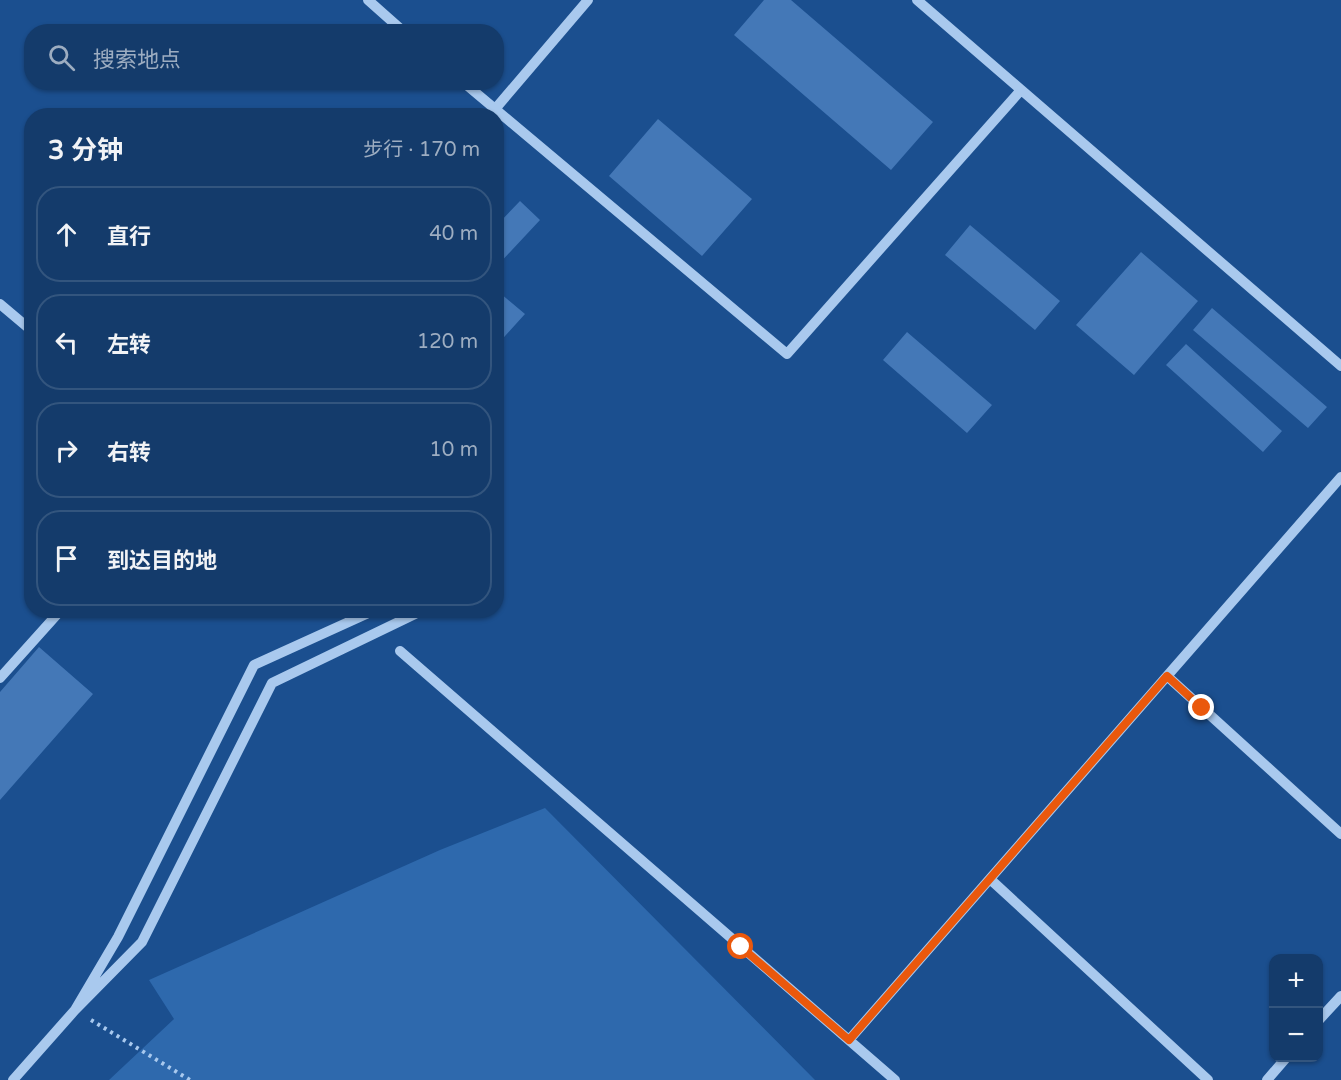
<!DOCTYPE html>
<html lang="zh">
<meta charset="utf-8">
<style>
:root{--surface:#143b6b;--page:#1d4271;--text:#f1f3f6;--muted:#9dadc1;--line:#33557e}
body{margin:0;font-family:"Varela Round","Noto Sans SC",sans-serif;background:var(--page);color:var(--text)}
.controls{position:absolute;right:18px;bottom:18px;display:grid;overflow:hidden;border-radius:12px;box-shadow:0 2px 4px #0004}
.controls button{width:54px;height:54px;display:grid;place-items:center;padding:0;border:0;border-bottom:2px solid var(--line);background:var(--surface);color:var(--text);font:30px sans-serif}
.stop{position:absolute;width:18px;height:18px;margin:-14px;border:4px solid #ea580c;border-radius:50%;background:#fff}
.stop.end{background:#ea580c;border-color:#fff;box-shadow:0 2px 6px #0008}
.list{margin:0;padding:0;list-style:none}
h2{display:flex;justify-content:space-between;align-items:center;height:78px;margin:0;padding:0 24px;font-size:26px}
h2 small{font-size:20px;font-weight:400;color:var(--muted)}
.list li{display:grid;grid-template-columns:39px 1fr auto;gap:18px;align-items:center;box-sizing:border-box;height:96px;margin:0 12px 12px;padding:0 12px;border:2px solid var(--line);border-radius:24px}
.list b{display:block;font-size:22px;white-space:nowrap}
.list em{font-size:20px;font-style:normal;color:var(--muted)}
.icon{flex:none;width:33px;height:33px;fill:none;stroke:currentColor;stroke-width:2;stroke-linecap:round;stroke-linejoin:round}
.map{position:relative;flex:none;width:1341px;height:1080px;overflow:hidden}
.search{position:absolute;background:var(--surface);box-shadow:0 2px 4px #0004;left:24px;top:24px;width:480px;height:66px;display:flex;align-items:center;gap:15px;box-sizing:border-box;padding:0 21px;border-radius:24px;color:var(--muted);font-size:22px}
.panel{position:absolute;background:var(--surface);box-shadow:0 2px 4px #0004;left:24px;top:108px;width:480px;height:510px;border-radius:24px}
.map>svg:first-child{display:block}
</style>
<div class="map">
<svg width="1341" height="1080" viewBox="0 0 1341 1080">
<rect width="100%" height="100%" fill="#1b4f8f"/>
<path fill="#2e69ad" d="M545,808L815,1080H109L174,1019L149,980L440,850Z"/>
<path fill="#4478b7" d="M764,0H791L933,122L891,170L734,35Z
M658,119L752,199L702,256L609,176Z
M520,201L540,220L496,267V226Z
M970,225L1060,301L1035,330L945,255Z
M1141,252L1198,301L1134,375L1076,325Z
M500,293L525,314L496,346V297Z
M1212,308L1327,407L1308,428L1193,330Z
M907,332L992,405L967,433L883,360Z
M1186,344L1282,431L1263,452L1166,365Z
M39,647L93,694L0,800V692Z"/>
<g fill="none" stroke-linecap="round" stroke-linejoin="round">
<path stroke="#a9c9ee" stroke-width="4" stroke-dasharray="3 4.5" stroke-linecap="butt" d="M91,1020L190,1080"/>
<path stroke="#a9c9ee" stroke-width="10" d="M368,0L404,32
M917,0L1341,366
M463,82L787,354L1021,90
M490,115L588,0
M0,304L32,331
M375,610L254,665L118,937L75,1010L142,942L272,683L415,614
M400,651L895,1080
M1167,676L1341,834
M0,678L61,610
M990,879L1208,1080
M1318,1021L1341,996
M849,1040L1341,477
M13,1080L75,1010
M1267,1080L1286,1058"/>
</g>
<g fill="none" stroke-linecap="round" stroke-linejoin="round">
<path stroke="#ea580c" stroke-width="8" d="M741,947L849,1040L1167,676L1202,708"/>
</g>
</svg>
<div class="controls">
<button>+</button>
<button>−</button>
</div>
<div class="stop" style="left:741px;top:947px"></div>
<div class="stop end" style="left:1202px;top:708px"></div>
<div class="search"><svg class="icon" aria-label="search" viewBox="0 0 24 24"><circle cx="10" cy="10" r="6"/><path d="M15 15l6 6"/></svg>搜索地点</div>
<section class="panel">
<h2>3 分钟<small>步行 · 170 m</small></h2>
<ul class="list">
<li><svg class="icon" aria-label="ahead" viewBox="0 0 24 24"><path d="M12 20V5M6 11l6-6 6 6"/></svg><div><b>直行</b></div><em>40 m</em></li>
<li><svg class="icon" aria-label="left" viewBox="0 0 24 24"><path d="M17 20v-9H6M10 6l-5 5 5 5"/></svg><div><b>左转</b></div><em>120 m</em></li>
<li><svg class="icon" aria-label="right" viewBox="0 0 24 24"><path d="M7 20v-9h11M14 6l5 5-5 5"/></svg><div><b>右转</b></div><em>10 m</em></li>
<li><svg class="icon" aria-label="arrive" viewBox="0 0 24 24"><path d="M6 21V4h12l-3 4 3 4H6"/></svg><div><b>到达目的地</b></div></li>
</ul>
</section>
</div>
